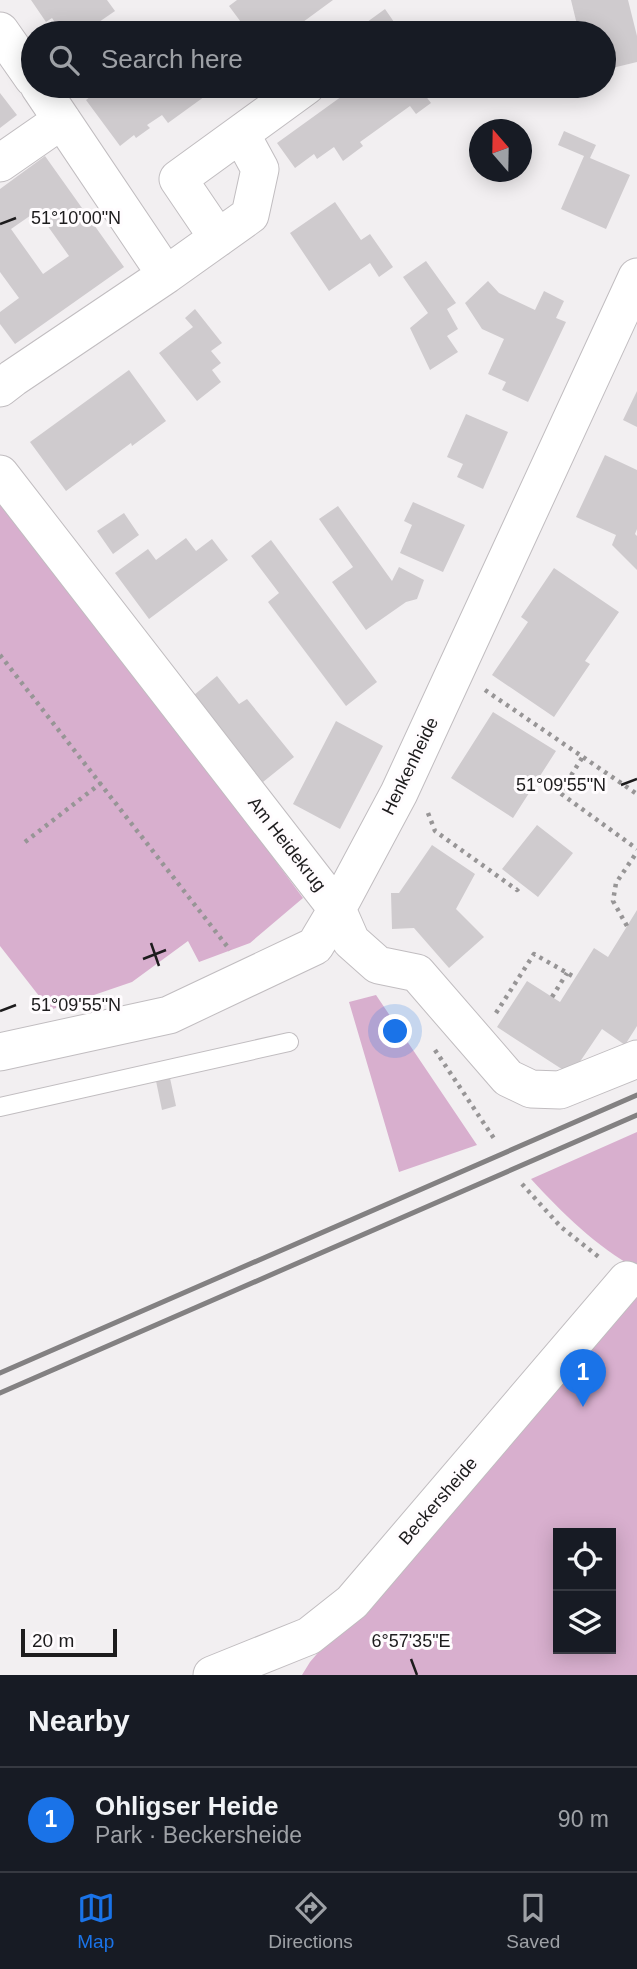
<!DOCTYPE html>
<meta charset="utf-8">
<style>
:root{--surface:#171b24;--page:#20242c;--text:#f1f3f6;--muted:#9ea1a6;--line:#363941;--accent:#1a73e8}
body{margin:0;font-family:Helvetica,sans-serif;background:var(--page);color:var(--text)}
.controls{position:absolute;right:21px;bottom:21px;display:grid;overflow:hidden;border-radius:0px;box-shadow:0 4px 18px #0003}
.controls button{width:63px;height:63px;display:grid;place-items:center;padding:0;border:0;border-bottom:2px solid var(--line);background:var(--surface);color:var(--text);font:35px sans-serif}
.compass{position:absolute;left:469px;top:119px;width:63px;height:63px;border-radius:50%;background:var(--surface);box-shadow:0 4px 18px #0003;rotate:340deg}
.scale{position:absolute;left:21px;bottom:18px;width:96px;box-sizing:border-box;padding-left:7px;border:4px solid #1d1c1d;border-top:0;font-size:19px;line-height:24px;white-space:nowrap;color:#1d1c1d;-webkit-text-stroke:5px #fffcfe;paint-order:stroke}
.you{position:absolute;left:396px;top:1032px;width:24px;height:24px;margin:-18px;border:5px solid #fff;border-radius:50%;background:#1a73e8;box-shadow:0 0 0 10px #1a73e833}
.badge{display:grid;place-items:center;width:46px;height:46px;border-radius:50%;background:var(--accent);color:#fff;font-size:23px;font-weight:700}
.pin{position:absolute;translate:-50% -58px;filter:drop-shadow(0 2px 4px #0008)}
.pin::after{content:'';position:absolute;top:37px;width:24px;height:21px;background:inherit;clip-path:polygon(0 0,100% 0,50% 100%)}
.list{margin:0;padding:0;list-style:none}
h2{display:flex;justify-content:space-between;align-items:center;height:91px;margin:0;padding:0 28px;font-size:30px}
h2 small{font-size:23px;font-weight:400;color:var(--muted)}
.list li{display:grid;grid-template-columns:46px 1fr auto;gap:21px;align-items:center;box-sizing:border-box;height:105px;padding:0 28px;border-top:2px solid var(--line)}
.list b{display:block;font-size:26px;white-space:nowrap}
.list p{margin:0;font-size:23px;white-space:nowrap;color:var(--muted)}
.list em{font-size:23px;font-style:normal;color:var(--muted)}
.icon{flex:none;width:38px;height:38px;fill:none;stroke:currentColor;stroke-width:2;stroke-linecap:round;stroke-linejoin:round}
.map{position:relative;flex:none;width:637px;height:1675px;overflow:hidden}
.search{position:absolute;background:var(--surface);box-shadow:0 4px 18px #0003;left:21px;right:21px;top:21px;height:77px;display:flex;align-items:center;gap:18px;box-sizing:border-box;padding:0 24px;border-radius:38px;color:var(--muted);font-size:26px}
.sheet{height:196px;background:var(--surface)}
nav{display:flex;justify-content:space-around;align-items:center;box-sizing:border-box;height:98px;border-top:2px solid var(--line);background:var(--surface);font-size:19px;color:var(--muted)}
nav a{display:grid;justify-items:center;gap:4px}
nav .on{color:var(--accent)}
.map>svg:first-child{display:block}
</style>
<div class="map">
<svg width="637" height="1675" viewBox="0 0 637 1675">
<rect width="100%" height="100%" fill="#f2eff1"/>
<path fill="#d8afce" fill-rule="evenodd" d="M0,502L175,725L303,898L250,943L199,962L188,941L132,982L50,1010L0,946Z
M376,995L477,1145L399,1172L349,1002Z
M637,1132V1269C596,1246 563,1214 531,1179Z
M637,1281V1675H302L310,1662ZM558,1533H611V1649H558Z"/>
<path fill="#cfcbce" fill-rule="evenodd" d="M31,0H107L115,11L83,33H62L52,18L46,22Z
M237,0H333L288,33H249L229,6Z
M571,0H628L637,36V62L604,70V33H579Z
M385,9L394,22L379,33H369L363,25Z
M104,86H114L123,97L138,86H219L168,123L162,115L147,125L150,128L136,138L134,135L120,146L86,100Z
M356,86H418L431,103L416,114L410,106L360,142L363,146L343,161L334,147L317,159L314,154L295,168L277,143Z
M0,93L17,115L0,128Z
M564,131L596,145L590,158L630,175L606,229L561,209L584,156L558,145Z
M45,156L124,267L15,344L0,324V312L19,298L0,272V189ZM37,211L69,256L43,274L11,229Z
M335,202L361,240L370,234L393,267L379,277L370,263L329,291L290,233Z
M426,261L456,303L447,309L458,329L447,336L458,352L430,370L410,328L428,313L403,277Z
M488,281L499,293L535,310L544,291L564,301L556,318L566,322L528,402L502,390L506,382L488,374L504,339L482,329L465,303Z
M195,309L222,343L211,351L221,363L212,370L221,382L197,401L159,353L193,327L185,318Z
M129,370L166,421L132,446L131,443L66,491L30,442Z
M637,391V427L623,420Z
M466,414L508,432L483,489L457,477L463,464L447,457Z
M605,455L637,470V529L635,534L637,536V570L612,545L616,535L576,517Z
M413,502L465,525L443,572L400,553L412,525L404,521Z
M338,506L392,581L399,567L424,580L417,599L406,602L366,630L332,582L353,567L319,519Z
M124,513L139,535L113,554L97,531Z
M186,538L196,551L212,539L228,560L149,619L115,573L148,549L156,560Z
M271,540L377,682L346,706L268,602L279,593L251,556Z
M554,568L619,612L585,661L590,664L554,717L492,675L528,622L521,617Z
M217,676L239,704L247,699L294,757L263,782L194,695Z
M493,712L556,751L513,818L451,778Z
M336,721L383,746L340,829L293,804Z
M537,825L573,853L538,897L502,869Z
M432,845L475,874L456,909L484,937L449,968L414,928L392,929L391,893H399Z
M637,910V1026L625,1045L602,1029L571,1075L497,1027L527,981L560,1002L594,948L608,957Z
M170,1078L176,1106L162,1110L156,1081Z"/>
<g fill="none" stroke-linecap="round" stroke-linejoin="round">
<defs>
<path id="lane" d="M0,1107L289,1042"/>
<path id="street" d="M0,31L33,78
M0,163L62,120
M218,238L178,179L306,86
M166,275L250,215L260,169L241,134
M0,388L13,378L166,275L39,86
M0,474L337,909L351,941L378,965L417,973L508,1078L531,1089L560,1090L637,1059
M0,1052L169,1015L315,946L337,909L399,793L637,277
M212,1675L309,1636L352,1602L627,1280"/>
</defs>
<use href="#lane" stroke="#c1bdc0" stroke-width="20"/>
<use href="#street" stroke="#c1bdc0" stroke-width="39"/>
<path stroke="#979596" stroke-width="4.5" stroke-dasharray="3.5 5" stroke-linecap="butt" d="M0,655L230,950
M485,690L637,794
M582,758L560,793L637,849
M428,813L435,831L517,890L522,885
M25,842L101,783
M627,926L613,901L616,883L637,852
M552,997L567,973
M496,1013L534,954L576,978
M435,1050L495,1140
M522,1184L561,1227L600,1258"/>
<use href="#lane" stroke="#fff" stroke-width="18"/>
<use href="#street" stroke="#fff" stroke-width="37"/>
<path stroke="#838182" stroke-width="5" d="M0,1373L637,1095
M0,1393L637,1115"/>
</g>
<path fill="none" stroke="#1d1c1d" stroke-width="2.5" d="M0,224L16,218M621,785L637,779M151,943L159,966M143,959L166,950M0,1011L16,1005M411,1659L417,1675"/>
<g text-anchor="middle" stroke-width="6" stroke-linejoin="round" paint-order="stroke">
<g font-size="18" fill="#1d1c1d" stroke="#fffcfe">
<text transform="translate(410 766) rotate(-64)" y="6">Henkenheide</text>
<text transform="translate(287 844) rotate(52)" y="6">Am Heidekrug</text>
<text transform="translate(438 1501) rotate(-49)" y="6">Beckersheide</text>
</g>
</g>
<g font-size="18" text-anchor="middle" fill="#1d1c1d" stroke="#fffcfe" stroke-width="6" stroke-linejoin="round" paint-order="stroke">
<text x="76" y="224">51°10'00"N</text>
<text x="561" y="791">51°09'55"N</text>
<text x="76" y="1011">51°09'55"N</text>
<text x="411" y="1647">6°57'35"E</text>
</g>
</svg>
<div class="controls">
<button><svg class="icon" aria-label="locate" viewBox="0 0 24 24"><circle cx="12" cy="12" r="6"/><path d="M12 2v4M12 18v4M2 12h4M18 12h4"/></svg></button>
<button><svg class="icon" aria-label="layers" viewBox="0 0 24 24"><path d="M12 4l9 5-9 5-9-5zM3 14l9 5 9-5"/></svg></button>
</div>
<svg class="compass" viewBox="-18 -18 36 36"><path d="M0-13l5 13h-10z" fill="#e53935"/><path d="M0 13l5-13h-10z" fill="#9ea1a6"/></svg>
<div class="scale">20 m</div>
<div class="you"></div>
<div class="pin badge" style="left:583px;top:1407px">1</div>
<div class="search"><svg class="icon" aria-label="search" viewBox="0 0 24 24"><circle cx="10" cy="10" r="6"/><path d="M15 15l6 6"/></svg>Search here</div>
</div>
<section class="sheet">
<h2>Nearby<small></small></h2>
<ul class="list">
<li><span class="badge">1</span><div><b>Ohligser Heide</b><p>Park · Beckersheide</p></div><em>90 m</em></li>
</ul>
</section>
<nav>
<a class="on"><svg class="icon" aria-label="map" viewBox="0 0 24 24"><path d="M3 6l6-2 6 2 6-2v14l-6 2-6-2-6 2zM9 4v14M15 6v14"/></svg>Map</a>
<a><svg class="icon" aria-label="directions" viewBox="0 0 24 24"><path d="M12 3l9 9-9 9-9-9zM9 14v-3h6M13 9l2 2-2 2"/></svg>Directions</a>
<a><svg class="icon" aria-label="saved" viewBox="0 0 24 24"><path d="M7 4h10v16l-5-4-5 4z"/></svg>Saved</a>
</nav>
